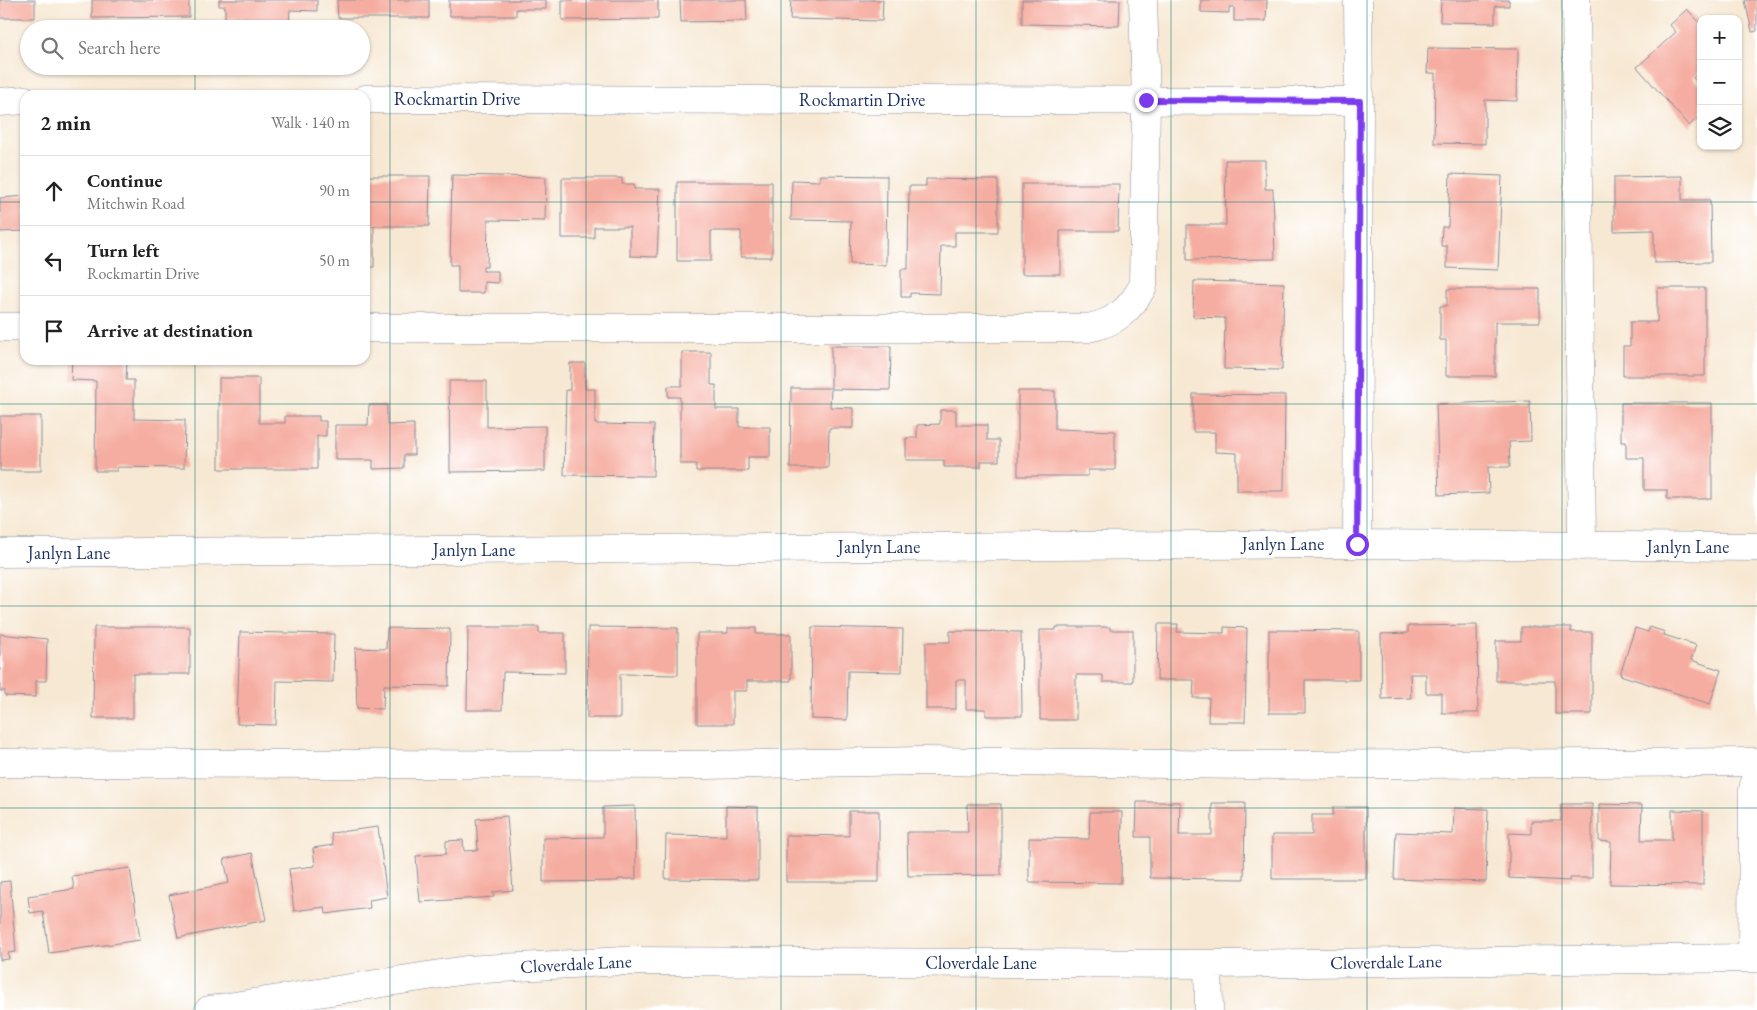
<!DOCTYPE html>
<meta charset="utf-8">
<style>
:root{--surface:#fff;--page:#f6f6f6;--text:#222;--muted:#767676;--line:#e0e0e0}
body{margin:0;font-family:"EB Garamond",serif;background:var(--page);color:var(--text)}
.controls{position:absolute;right:15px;top:15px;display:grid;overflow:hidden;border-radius:10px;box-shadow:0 1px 4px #0004}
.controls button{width:45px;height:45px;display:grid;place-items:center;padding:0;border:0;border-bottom:1px solid var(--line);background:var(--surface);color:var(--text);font:25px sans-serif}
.stop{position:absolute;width:15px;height:15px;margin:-11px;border:4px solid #7c3aed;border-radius:50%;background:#fff}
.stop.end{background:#7c3aed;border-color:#fff;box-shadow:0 1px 5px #0008}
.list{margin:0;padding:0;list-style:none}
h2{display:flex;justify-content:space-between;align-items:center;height:65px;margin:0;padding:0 20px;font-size:21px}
h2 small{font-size:16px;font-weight:400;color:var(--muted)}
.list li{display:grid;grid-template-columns:32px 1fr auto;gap:15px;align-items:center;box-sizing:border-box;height:70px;padding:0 20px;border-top:1px solid var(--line)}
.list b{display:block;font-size:19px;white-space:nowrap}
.list p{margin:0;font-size:16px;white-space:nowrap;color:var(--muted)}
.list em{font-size:16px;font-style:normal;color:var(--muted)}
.icon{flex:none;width:28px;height:28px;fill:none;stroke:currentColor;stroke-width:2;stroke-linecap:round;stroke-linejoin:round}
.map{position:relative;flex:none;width:1757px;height:1010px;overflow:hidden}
.search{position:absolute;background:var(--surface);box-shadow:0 1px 4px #0004;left:20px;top:20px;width:350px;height:55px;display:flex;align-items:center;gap:12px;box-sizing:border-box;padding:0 18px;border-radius:28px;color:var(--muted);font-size:19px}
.panel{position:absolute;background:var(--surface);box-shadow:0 1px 4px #0004;left:20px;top:90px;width:350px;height:275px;border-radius:15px}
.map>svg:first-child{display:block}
</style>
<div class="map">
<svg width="1757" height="1010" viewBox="0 0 1757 1010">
<rect width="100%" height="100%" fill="#fff"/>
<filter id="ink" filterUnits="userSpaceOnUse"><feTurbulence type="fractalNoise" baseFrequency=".02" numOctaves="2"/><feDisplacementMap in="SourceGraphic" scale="10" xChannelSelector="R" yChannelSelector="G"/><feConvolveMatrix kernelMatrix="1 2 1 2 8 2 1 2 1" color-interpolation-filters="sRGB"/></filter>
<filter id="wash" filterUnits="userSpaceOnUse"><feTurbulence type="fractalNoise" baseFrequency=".0096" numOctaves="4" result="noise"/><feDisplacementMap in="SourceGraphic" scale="20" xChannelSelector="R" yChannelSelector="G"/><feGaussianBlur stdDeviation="1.12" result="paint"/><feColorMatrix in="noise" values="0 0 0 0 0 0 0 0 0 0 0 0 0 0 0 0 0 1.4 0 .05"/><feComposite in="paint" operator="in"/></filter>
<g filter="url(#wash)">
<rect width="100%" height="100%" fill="#f7e8d3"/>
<g id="blocks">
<path fill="#f6ada1" d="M0,0H35V18H0Z
M92,0H189V17L92,18Z
M219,0H317V11L290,10L289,23H244V18H225V6H219Z
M337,0H429V18H338Z
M449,0H546V9H516V16H449Z
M562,0H658V19L562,20Z
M680,0H746L747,21L681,22Z
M791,0H883L882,21L790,19Z
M1022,0H1120L1119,26L1022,24Z
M1201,0H1267L1266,21H1234V7H1229V13L1201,12Z
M1441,0H1509V6H1495V23L1440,22Z
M1745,0H1757V31L1752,32Z
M1687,9L1701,24V71L1693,78L1701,87V115L1689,126L1637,67L1676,32L1670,25Z
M1428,48L1518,49L1517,101L1485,100V144L1434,143L1435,73H1427Z
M1225,160H1265V189H1273L1275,259L1187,260V225H1226Z
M1450,174L1502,176L1498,270L1447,268V246H1441L1442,227H1448Z
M452,175L546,177L545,221L488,220L487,267H483V271H498V283L484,282V293H458V265H450Z
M820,175L887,176L886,265L850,264L851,221L791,220L792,180L820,181Z
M365,176H430L429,226H374V267H367V291H365Z
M1682,176V200H1710L1711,262L1654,263V230L1614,231V177Z
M562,178H622V184H634V189H660L657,257L630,256V227H594V238H562Z
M926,179L998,180V232H955V246H941L940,294L910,293V297H901V269H908L909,186H926Z
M677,182H772V257H741V231H711V261H677Z
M1022,184H1119L1118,231H1060V274H1022Z
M25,196V231L0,232V198Z
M1194,281L1284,283L1282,370L1224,369L1225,318L1193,317Z
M1657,288H1705V376H1623V346H1630V322H1657Z
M1447,289H1540V322H1495V376H1446V340H1440V306H1447Z
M831,346H891L890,390L831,389L830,407L853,408V428H829L828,468H790L791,388H831Z
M682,352H711V385H716V409H739V427H770V457H748V471H696V464H680V397H668V386H682Z
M72,360H127L126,380H134V419L185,420L184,468L117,467V471H95L96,381L71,380Z
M570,363H585V389H595V424L654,425L653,476L564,475L566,390H570Z
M219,378H259V423H285V416H319V421H326V436H317V469H219Z
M449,381H487V427L545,426V471L450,472Z
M1018,391H1055V429L1115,431V470H1088V476H1018Z
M1193,394L1285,395L1284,491H1237V453L1215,452V432H1193Z
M1530,401L1531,441L1509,442L1510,467H1488L1489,493L1439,495L1436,404Z
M1621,403H1712V499H1667V490H1644V458H1626V442H1621Z
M369,405H387V425L414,424V455H404V468L373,469V460H335V425H368Z
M940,410H956V425H987V440H999V461H981V467H944V460H906V438H917V425L940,424Z
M0,416H41V471H0Z
M1158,624H1178L1177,632L1224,633V627L1247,628L1245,722H1208L1209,698H1193L1194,680H1157Z
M1477,625L1478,713H1442V693H1426V674H1410L1411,698L1382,699L1381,634L1408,633V626Z
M94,627H190V674H133V718H93Z
M468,627H539V633H565V673L503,672L502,710H467Z
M588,627L678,628V675L620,674V718H587Z
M812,627L903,629L902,672L848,671L847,720L811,719Z
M1056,627H1110V630H1133V682H1103V675H1076V720H1040V630H1056Z
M1521,627H1571V632H1592V714H1555V681H1496V641H1521Z
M1650,627L1665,632L1664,635L1696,645L1691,660L1721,670L1710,704L1620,675L1635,628L1648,632Z
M387,628L450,629L449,686L384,685L383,709L357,708L355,648L386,649Z
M728,628H756V634H791V681H747V691H733V724H697V633H728Z
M1269,630L1359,631V680H1305V713H1269Z
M950,631L1021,632L1022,716H986V709H966V680H956V709H926V642H950Z
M240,632L334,634L333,682L277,681L276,725L237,724Z
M0,634L47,639L46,681H36V697L5,696V691H0Z
M1137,802H1180L1179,835H1212V803H1245L1244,879L1150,878V837H1136Z
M967,804H1001V875L908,876L907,832H968Z
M1561,804H1592V878H1570V881L1509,878V833L1531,834V821H1561Z
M1599,804L1642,805L1641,840H1672V810L1703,811V885L1610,884L1611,842L1599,841Z
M635,806L636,879H618V881L543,882V838L603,837V807Z
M726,806L758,807V880L665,879L666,835L726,836Z
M1333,807H1366V879H1272V835H1312V815H1333Z
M1454,808L1488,809L1486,882L1394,879L1396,832L1453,834Z
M849,811H879V882H786V835L849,836Z
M1090,812H1122L1121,883L1029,882V838L1089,839Z
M507,816L513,890L493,892L494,897L420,902L416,856L446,854V841L463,840L464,851L478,850L476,819Z
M378,827L387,897L369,900L370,908L326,914L325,907L294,911L289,869L315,866L313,848L333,845L331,833Z
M252,853L266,920L178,938L169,895L229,883L224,859Z
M130,868L140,940L49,953L43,911L30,913L28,896L74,889L72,876Z
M10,881L16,952L8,953L9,959L0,960V882Z"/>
</g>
</g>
<g filter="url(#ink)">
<use href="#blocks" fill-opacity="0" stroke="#898c98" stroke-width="1"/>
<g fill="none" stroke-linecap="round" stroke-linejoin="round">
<defs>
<path id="minor" d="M1576,0L1582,546
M365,99L1359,101
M0,102L25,100
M0,327H25
M365,328H1088C1115,323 1130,310 1143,286L1146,100L1143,0
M1357,544L1359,101L1358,0
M0,553L1357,544L1757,547
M0,763L706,765L922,761L1249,765L1757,762
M1752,958L1753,790L1757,768
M1208,964L1209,1010
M209,1010L466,970L623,961L1208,964L1757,958"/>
</defs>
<use href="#minor" stroke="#898c98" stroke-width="29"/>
<use href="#minor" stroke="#fff" stroke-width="28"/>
</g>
</g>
<g fill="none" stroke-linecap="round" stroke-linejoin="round" filter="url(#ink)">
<path stroke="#7c3aed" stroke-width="6" d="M1146,100L1360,101L1357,544"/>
</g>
<path fill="none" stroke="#0f766e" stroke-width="1" stroke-opacity="0.55" d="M195,0V29M390,0V1010M586,0V1010M781,0V1010M976,0V1010M1171,0V1010M1367,0V1010M1562,0V1010M195,66V95M0,202H25M365,202H1757M195,360V1010M0,404H1757M0,606H1757M0,808H1757"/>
<g text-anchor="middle" stroke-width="5" stroke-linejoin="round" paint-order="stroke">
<g font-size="18" fill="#1b2f5e" stroke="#fff">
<text x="457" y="105">Rockmartin Drive</text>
<text x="862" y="106">Rockmartin Drive</text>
<text x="1283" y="550">Janlyn Lane</text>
<text x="879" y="553">Janlyn Lane</text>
<text x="1688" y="553">Janlyn Lane</text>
<text x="474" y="556">Janlyn Lane</text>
<text x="69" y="559">Janlyn Lane</text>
<text transform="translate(1386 962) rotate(-1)" y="6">Cloverdale Lane</text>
<text x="981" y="969">Cloverdale Lane</text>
<text transform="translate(576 964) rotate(-3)" y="6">Cloverdale Lane</text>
</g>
</g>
</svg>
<div class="controls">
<button>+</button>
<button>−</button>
<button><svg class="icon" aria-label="layers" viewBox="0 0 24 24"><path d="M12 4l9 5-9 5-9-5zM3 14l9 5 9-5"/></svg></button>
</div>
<div class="stop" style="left:1357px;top:544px"></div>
<div class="stop end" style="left:1146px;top:100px"></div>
<div class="search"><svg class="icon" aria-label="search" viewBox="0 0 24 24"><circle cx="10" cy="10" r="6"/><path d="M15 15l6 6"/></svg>Search here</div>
<section class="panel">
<h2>2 min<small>Walk · 140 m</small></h2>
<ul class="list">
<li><svg class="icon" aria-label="ahead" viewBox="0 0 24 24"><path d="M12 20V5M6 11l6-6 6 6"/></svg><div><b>Continue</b><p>Mitchwin Road</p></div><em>90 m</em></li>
<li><svg class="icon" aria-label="left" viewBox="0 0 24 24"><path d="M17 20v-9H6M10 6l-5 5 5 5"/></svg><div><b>Turn left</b><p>Rockmartin Drive</p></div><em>50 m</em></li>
<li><svg class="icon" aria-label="arrive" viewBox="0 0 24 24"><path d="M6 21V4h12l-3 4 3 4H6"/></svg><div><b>Arrive at destination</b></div></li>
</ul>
</section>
</div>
